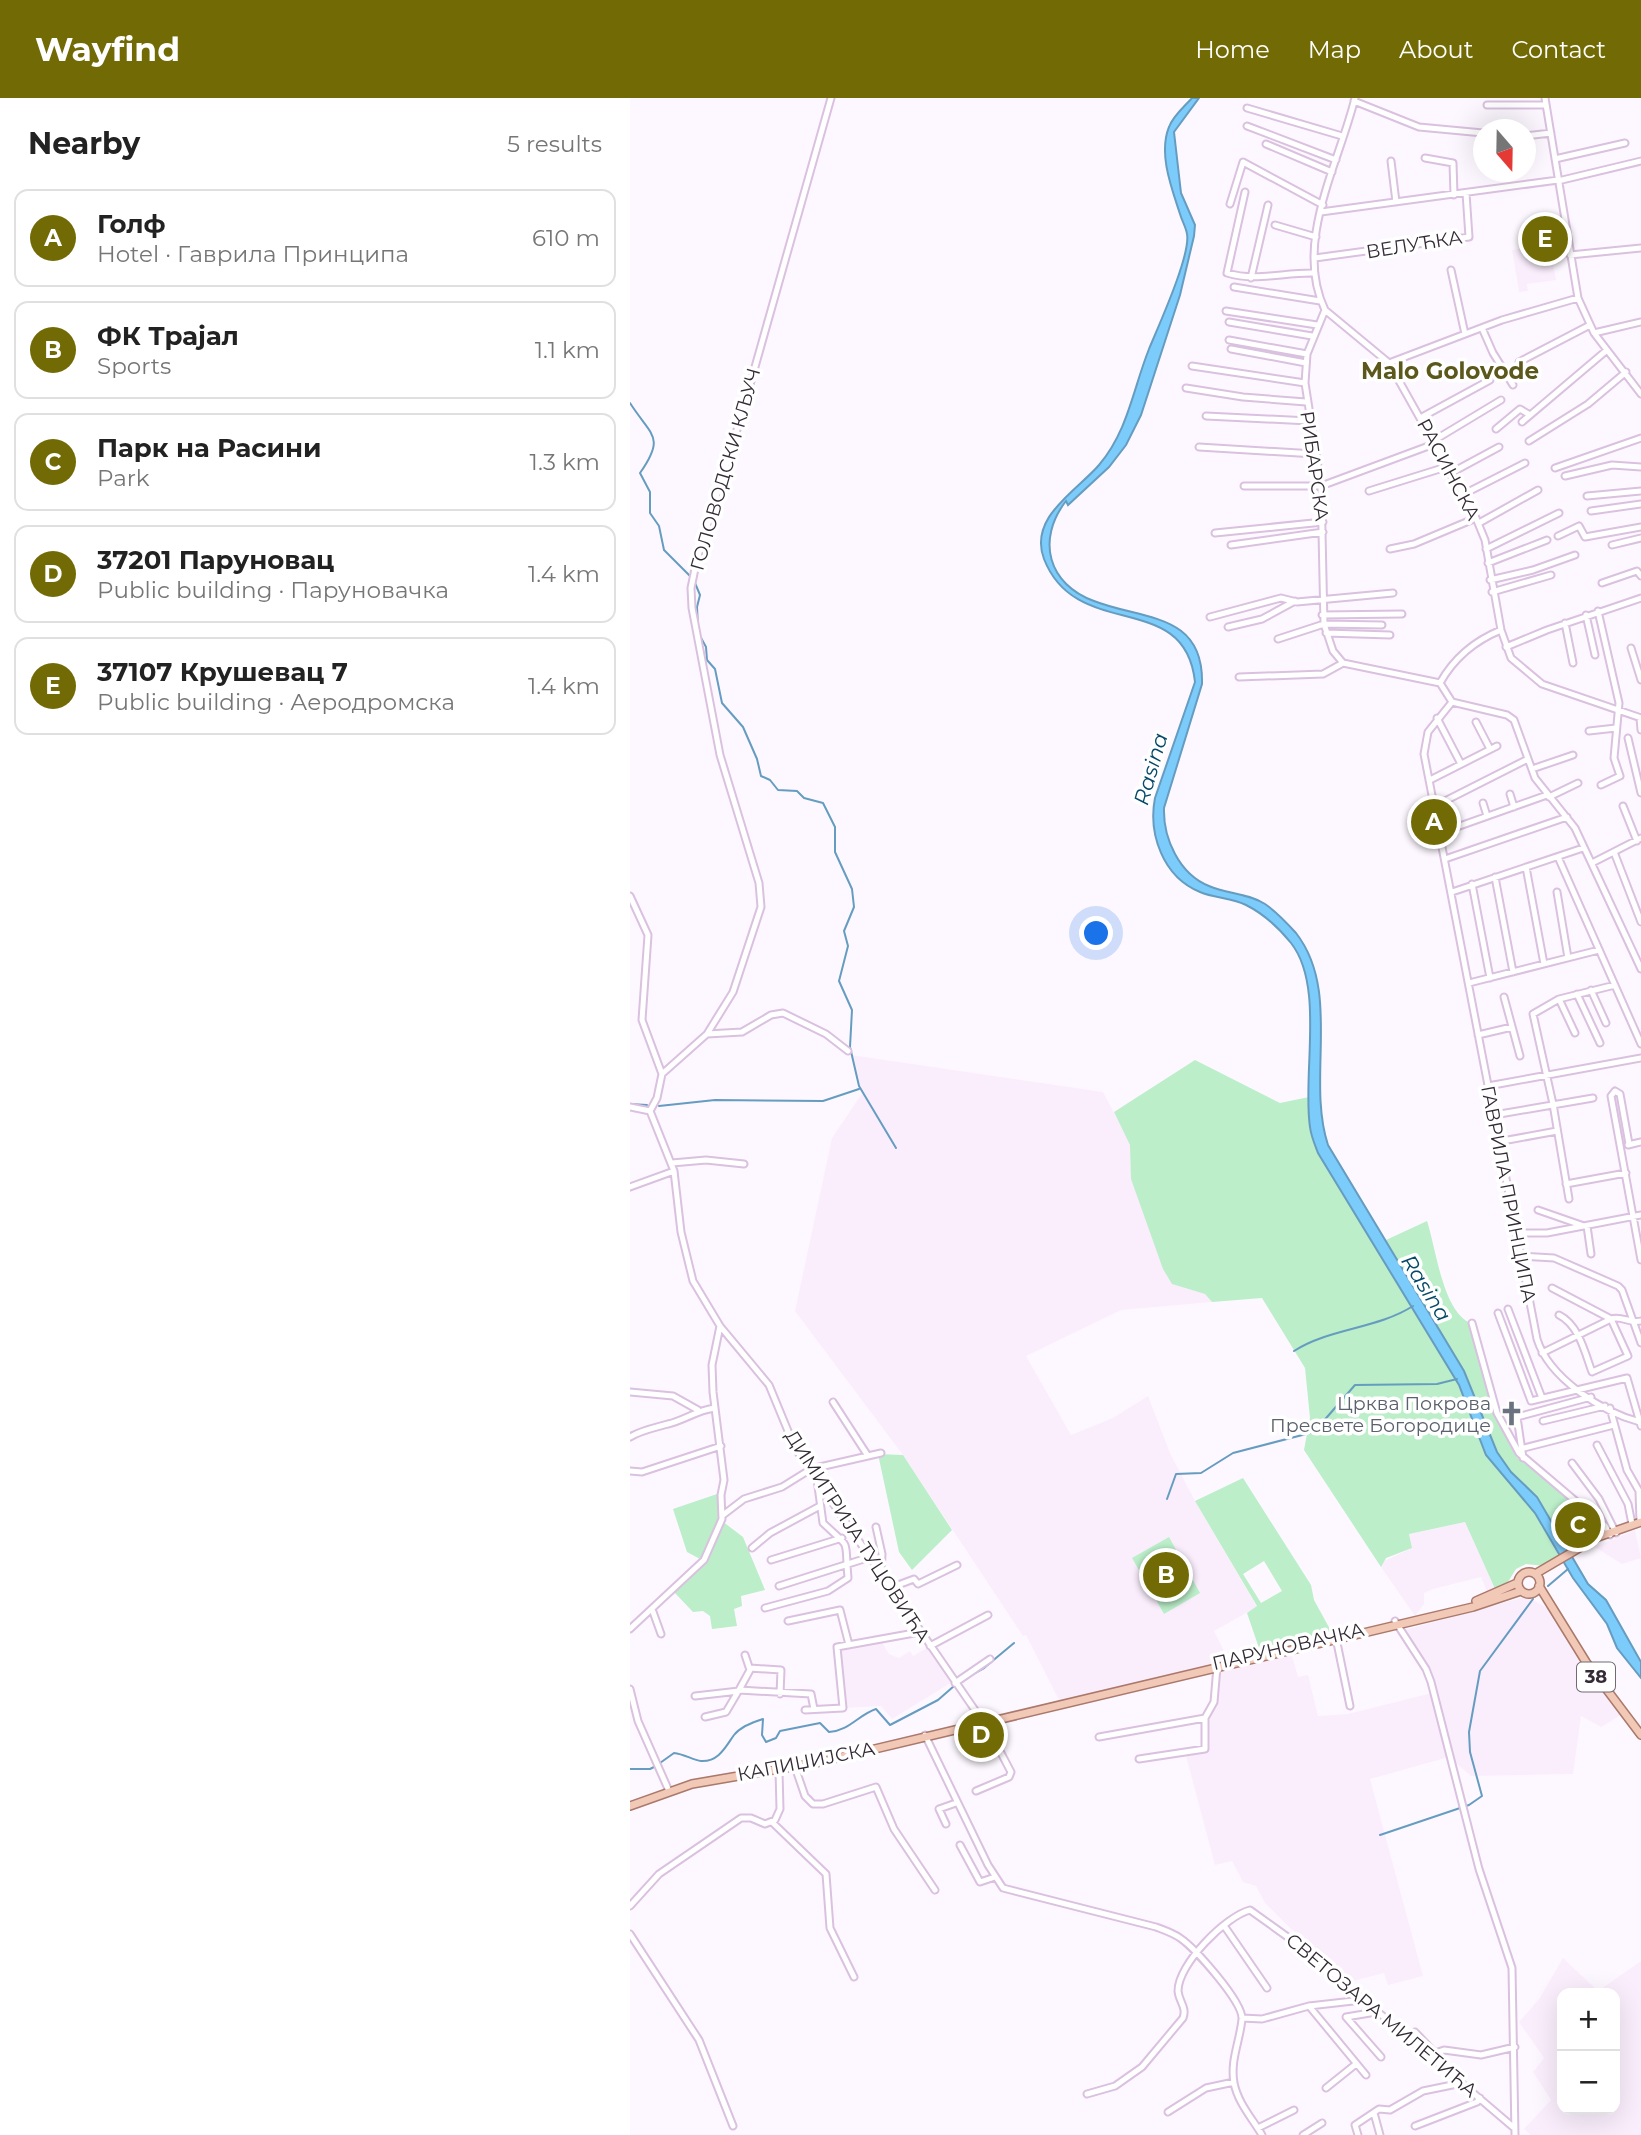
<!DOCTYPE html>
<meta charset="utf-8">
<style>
:root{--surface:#fff;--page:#f2f2f2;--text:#222;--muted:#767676;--line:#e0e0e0;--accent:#726b05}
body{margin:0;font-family:Montserrat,sans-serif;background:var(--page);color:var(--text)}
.controls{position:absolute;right:21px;bottom:21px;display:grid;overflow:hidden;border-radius:14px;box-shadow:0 7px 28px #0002}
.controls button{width:63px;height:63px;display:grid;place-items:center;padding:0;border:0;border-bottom:2px solid var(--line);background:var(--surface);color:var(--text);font:35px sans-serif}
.compass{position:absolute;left:843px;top:21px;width:63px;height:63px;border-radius:50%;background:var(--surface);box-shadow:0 7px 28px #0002;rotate:160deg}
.you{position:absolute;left:467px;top:836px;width:24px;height:24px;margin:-18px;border:5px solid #fff;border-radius:50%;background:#1a73e8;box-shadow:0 0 0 10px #1a73e833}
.badge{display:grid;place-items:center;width:46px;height:46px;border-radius:50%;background:var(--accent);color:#fff;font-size:23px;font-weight:700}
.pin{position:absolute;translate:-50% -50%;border:4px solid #fff;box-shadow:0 2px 7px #0006}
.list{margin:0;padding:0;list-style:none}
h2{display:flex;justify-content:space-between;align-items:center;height:91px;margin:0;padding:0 28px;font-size:30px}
h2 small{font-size:23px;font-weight:400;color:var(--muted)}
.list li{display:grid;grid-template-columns:46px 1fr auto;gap:21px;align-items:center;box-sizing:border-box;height:98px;margin:0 14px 14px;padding:0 14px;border:2px solid var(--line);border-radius:14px}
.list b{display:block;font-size:26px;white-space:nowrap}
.list p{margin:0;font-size:23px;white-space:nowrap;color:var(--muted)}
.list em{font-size:23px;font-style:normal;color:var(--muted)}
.map{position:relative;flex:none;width:1011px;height:2037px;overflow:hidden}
header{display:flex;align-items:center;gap:42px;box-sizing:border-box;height:98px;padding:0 35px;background:var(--accent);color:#fff}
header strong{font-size:33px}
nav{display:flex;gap:38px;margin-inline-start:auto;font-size:24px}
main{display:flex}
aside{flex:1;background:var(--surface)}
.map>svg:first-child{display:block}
</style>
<header>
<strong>Wayfind</strong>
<nav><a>Home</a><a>Map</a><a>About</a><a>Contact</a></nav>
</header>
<main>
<aside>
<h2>Nearby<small>5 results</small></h2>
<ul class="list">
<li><span class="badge">A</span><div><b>Голф</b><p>Hotel · Гаврила Принципа</p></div><em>610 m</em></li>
<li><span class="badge">B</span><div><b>ФК Трајал</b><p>Sports</p></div><em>1.1 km</em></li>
<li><span class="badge">C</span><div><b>Парк на Расини</b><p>Park</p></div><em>1.3 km</em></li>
<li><span class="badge">D</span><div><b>37201 Паруновац</b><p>Public building · Паруновачка</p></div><em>1.4 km</em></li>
<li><span class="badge">E</span><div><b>37107 Крушевац 7</b><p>Public building · Аеродромска</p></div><em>1.4 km</em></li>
</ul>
</aside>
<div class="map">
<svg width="1011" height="2037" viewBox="0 0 1011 2037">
<rect width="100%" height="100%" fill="#fdf8ff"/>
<path fill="#faeefd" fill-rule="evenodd" d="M910,148L913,167L923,166L926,182L897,186L898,193L889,194L882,152Z
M221,957L473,994L501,1047V1081L542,1186L575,1196L582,1204L491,1212L396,1258L441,1337L483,1320L518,1298L540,1355L565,1403L627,1509L584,1533L599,1563L430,1604L396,1537L393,1538L273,1357L165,1213L202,1040L233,994L227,982Z
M835,1424L866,1493L858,1496L851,1479L803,1491L794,1495V1506L785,1518L751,1469L752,1464L782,1450L779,1436Z
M1005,1432L1011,1460L992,1466L965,1449Z
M891,1500H900L917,1510L991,1617L971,1629L951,1618L943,1676L841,1678L819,1659L740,1681L793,1878L758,1887L754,1875L723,1883L660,1830L635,1805L626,1788L613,1784L602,1763L585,1767L556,1658L573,1650L572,1621L578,1617L584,1570L660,1551L668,1579L678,1577L688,1618L718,1616L802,1595L794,1575L767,1534Z
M250,1541L259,1556L269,1560L280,1553L283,1558L300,1548L324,1583L262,1621L251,1608L213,1610L207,1549Z
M933,1860L968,1893L1011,1863V2037H901L894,2031L921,2002L903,1974L914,1960L889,1924L909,1901ZM932,1895H985V2011H932Z"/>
<path fill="#bbeec9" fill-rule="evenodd" d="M565,962L650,1005L679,999L680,1030L688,1055L829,1287L856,1357L905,1415L929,1458L915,1468L896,1466L886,1471L876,1487L866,1493L835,1424L779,1436L782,1450L756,1460L751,1469L674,1352L680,1320L675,1270L632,1200L582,1204L575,1196L542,1186L533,1171L501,1081L500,1047L484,1014Z
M797,1123C806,1150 812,1209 838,1224L865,1315L887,1359L975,1431L940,1452L907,1399L881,1374L867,1354L834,1273L756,1142Z
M248,1356L273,1357L322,1432L282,1472L269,1454Z
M613,1380L681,1487L684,1502L701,1533L629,1550L617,1515L627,1508L565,1403ZM634,1463L652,1493L631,1505L613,1476Z
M87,1396L89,1420L70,1461L57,1454L43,1411Z
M92,1423L113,1439L135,1492L111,1498L112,1508L104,1511L107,1528L82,1531L80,1518L73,1513L63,1514L44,1494L70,1471Z
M539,1439L570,1495L534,1516L502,1460Z"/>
<path fill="#7cccfb" stroke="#669cc0" stroke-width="2" d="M562,0H569L544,34L551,95L565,127L564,138L550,197L511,317L496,347L479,369L438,407L436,403C406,442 418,486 464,503C512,522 574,514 572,586L534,710C533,740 549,776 579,788C597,796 618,795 635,806C647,814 657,825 666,835C712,894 676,980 698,1047L834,1273L867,1354L881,1374L907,1399L958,1486L976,1502L1011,1564V1580L987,1550L977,1526L943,1480L905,1415L856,1357L829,1287L688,1055C685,1047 681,1038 680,1029C672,977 695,888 661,845C648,829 634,816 616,807C602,800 584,800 570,794C533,779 518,736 525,700L565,584C555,490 447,545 414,461C398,419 448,392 469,367C498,333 503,291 519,251C528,229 561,157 557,136C556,129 552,123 550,116C542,91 528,56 539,29C543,18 554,9 562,0Z"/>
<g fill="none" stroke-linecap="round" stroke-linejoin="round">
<path stroke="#669cc0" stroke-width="2" d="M0,305C21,338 36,338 10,375L20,394V415L29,428L34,452L62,480
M65,485L70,497L67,509L68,530
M70,538L76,549L77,562L85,571L92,605L113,629L127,661L131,678L140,682L148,692L167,693L174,700L193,705L205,729V754L222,791L224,809L214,833L218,848L209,883L222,912L220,949L229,988L266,1050
M0,1006L17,1007
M29,1008L85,1002L193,1003L229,991
M664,1253C700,1230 747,1231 783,1208
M537,1401L546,1376L571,1375L603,1355L684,1334L725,1287L807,1286L827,1281
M918,1488L938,1471
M334,1581L354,1570L384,1545
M30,1665L44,1655C54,1656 63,1662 71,1663C89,1664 96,1648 104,1637C111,1628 123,1624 133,1621L132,1637L136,1644L146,1640L150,1633L190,1625L199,1634C219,1633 228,1617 246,1611L260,1627L308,1602L324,1588
M0,1671H20L26,1668
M750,1737L839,1707L852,1698L840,1654L839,1634L850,1573L903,1501"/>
<defs>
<path id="minor" d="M725,0C709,66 663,145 695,212L759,265L846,420L855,442L871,532L881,560L912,586L1011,620
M915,0L948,200L964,235L1011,296
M724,3L789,29L853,35
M857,7H916
M617,10L712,38
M617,28L706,62
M895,38L921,35
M636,46L702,74
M795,60L823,65L824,97
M925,61L995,45
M761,63L766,104
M928,83L1011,63
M615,94L597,175C626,184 654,174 685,175
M600,106L613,64L693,107
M691,114L928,82
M645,127L686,139
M940,157L1011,150
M685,160L839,139L836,95
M821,172L835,236
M621,180L638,107
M604,189L690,203
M695,212L677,256L675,285L691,388L694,526L703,553L713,565
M596,213L687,227
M599,224L682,238
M852,230L863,255L883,287
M964,235L1011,224
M599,242L677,256
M601,251L676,265
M889,264L960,227
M759,265L872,222L948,200
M562,268L675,285
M556,290L613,299L676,304
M576,318L679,323
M792,319L860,282
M892,324L977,252
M866,331L890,311L900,317
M803,343L871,302
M899,343L958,306L996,274
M569,349L685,356
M925,370L1011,340
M819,376L869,349
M935,378L982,367L1011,369
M614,388H691L804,346
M739,393L816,369
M832,397L895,365
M957,398L1011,393
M961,413L1011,406
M849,425L908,392
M585,435L693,424
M928,438L949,428L955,439L1011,429
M601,447L693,434
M982,447L1011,440
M760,451L784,446L846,420
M856,451L929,415
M858,465L917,442
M860,482L903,472L945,457
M972,485L1007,473L1011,478
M862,494L921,477
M968,513L989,605L984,660L990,678L971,687
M692,517L772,516
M956,517L965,557
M580,519L651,500L667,504L763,495
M935,525L943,565
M598,529L632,521L665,503
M696,535L760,537
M648,541L694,526L752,527
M876,549L917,532L1011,500
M1001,550L1011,582
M609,579L693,576L713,565L810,585
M822,604L798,634L794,656L907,1241C919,1280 972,1314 1010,1324
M822,604L877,617L884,622L905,680L945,730L1011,871
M822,604L810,585C824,560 844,543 871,532
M807,620L831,666
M1010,620L1011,632
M846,624L860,651
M959,633L986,630
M998,640L1011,695
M902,671L943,657
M800,682L867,648
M880,696L884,709
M919,699L948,685
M853,705L857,718
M805,708L898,661
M993,708L1007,743
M810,735L917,697
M984,754L1011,824
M928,759L1011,946
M815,761L937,719
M962,765L1011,740
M896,769L914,866
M865,779L883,874
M842,786L860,880
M822,794L953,750
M927,794L938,860
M0,798L18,837L12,922L32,976L27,1000L20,1013
M839,885L969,852
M961,892L976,925
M947,896L970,945
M874,899L890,958
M929,901L945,935
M77,936L112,934L141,917L153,915L196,936L218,953
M848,937L882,929
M32,976L77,936L103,894L131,809L129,785L90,657L62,510L61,490L67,461L110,322L201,0
M858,988L1011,960
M0,1009L20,1013L44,1073L51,1134L63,1183L90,1228L139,1287L165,1350L360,1634L381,1674L379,1679L346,1693
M864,1017L963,1000
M867,1044L927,1033
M999,1046L990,996L985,993L981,998L1011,1162
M998,1047L1011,1044
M42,1065L76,1062L114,1066
M936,1086L996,1075
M0,1089L44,1073
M939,1101L923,1006L903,916L929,901L985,887
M908,1112L954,1128
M957,1128L961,1156
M886,1135H917L1011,1117
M891,1158L924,1160L988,1188L992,1192L1011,1245
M922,1190L981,1221C991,1217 1000,1226 1011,1223
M878,1211L912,1300
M868,1215L901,1303L997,1280L1011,1328
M929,1217C949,1227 955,1255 962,1274L998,1258L981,1221
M842,1225L867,1315L889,1355L975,1428L980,1437
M912,1255L981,1221
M0,1294L43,1298L68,1312
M203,1304L238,1358
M980,1310L997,1372L1009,1393L1010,1424
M913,1323L975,1308
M0,1339C12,1332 24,1330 38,1326C55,1322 67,1312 85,1310
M967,1347L998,1406L1002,1426
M894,1350L984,1327
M893,1360L887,1319L961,1299
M942,1365L969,1401L986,1435
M0,1373L12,1374L91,1348
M93,1417L114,1401L152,1389L181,1371L251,1355
M246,1429L252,1456L251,1475
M122,1450L140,1435L190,1408
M141,1462L212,1440
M149,1488L240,1459
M260,1490L284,1481L288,1486L327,1467
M135,1510L198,1493L218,1480C214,1439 223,1453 193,1425L187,1381
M22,1511L31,1536
M158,1523L210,1512L219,1547
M765,1523L796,1571L801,1584L849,1771L882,1870L885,2037
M0,1531L74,1462L92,1421L91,1397L94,1382L83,1294L82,1267L90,1228
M706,1540L720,1608
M300,1548L358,1517
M115,1557L120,1572L109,1592L181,1596L184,1611
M120,1570L151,1572L150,1596
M325,1585L360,1561
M0,1591L8,1623L39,1693
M65,1598L109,1593
M175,1612L213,1610L207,1549L290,1534
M75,1619L96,1614L109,1592
M295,1637L358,1767L373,1790L526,1829C534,1832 543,1835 550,1840C565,1850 613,1904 612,1921C610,1943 600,1962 604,1985C608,2005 622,2020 632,2037
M469,1639L575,1620L584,1604L587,1569
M509,1661L575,1651V1620
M165,1669L175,1698L183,1706H193L246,1689L264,1731L305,1792
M143,1725L196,1776L200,1830L224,1879
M316,1726L309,1711L326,1705
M330,1747L350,1784L365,1779
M0,1808L29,1776L111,1720H121L135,1726L145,1722L150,1711L149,1672
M595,1829L637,1890
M0,1836L69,1942L103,2028
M679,1908L736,1977
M746,1914L716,1919L751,1959
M612,1920L632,1921L679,1908L732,1902
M785,1934L805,1955L814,1952L851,1957L885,1949
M696,1990L726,1966
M457,1996L485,1988L512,1969L553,1920C557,1909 549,1904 548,1893C548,1866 596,1818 620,1812L673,1850L883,2029
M538,2014L576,1990L604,1984
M744,2015L750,2037
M785,2028L847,2004L850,2000
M628,2030L664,2012
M673,2037L692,2025
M728,2037L725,2027L749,2011L760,2012L793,1993L832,1985"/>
<path id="major" d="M888 1485a11 11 0 1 1 22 0a11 11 0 1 1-22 0Z
M905,1476L968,1439L1011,1424
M909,1488L956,1564L1011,1637
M846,1503L887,1485
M0,1708L62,1686L190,1664L843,1509L891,1493"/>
</defs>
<use href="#minor" stroke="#dac1df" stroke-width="9"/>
<use href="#major" stroke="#aa796b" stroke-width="10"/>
<use href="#minor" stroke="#fff" stroke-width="5"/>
<use href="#major" stroke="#f2c8b7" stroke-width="7"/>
</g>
<defs>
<symbol id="church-bare" viewBox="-9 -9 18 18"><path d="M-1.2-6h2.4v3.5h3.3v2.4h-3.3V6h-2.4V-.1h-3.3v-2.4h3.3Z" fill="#6b7280" stroke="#fff" stroke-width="2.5" paint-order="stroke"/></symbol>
</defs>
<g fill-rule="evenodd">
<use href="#church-bare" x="864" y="1298" width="35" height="35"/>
</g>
<g text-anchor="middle" stroke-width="7" stroke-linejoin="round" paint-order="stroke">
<rect fill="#fff" stroke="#716b72" stroke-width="2" x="947" y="1564.5" width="38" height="29" rx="5"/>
<g font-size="18" font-weight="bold" fill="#342b36">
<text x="966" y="1585">38</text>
</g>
<g font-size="19" fill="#342b36" stroke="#fff">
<text transform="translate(784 146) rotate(-9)" y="7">ВЕЛУЋКА</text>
<text transform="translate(685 368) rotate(82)" y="7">РИБАРСКА</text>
<text transform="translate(95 371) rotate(-74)" y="7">ГОЛОВОДСКИ КЉУЧ</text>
<text transform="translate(819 371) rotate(62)" y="7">РАСИНСКА</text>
<text transform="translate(879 1096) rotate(79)" y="7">ГАВРИЛА ПРИНЦИПА</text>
<text transform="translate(228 1438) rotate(57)" y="7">ДИМИТРИЈА ТУЦОВИЋА</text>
<text transform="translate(658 1548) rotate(-13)" y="7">ПАРУНОВАЧКА</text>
<text transform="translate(176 1663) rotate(-11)" y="7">КАПИЏИЈСКА</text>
<text transform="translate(752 1917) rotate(40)" y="7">СВЕТОЗАРА МИЛЕТИЋА</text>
</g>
<g font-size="19" fill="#5b616d" stroke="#fff" text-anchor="end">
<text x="861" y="1312">Црква Покрова<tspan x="861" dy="22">Пресвете Богородице</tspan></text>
</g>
<g font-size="21" font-style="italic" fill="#044968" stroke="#fff">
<text transform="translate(521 671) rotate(-74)" y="7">Rasina</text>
<text transform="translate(796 1190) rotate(58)" y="7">Rasina</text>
</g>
<g font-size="23" font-weight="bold" fill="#5c571b" stroke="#fff">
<text x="820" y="281">Malo Golovode</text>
</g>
</g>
</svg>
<div class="controls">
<button>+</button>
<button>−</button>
</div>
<svg class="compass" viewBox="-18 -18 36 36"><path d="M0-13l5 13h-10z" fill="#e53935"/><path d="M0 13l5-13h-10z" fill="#767676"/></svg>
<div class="you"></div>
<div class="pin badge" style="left:804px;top:724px">A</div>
<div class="pin badge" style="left:536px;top:1477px">B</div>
<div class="pin badge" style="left:948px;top:1427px">C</div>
<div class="pin badge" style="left:351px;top:1637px">D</div>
<div class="pin badge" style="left:915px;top:141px">E</div>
</div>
</main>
